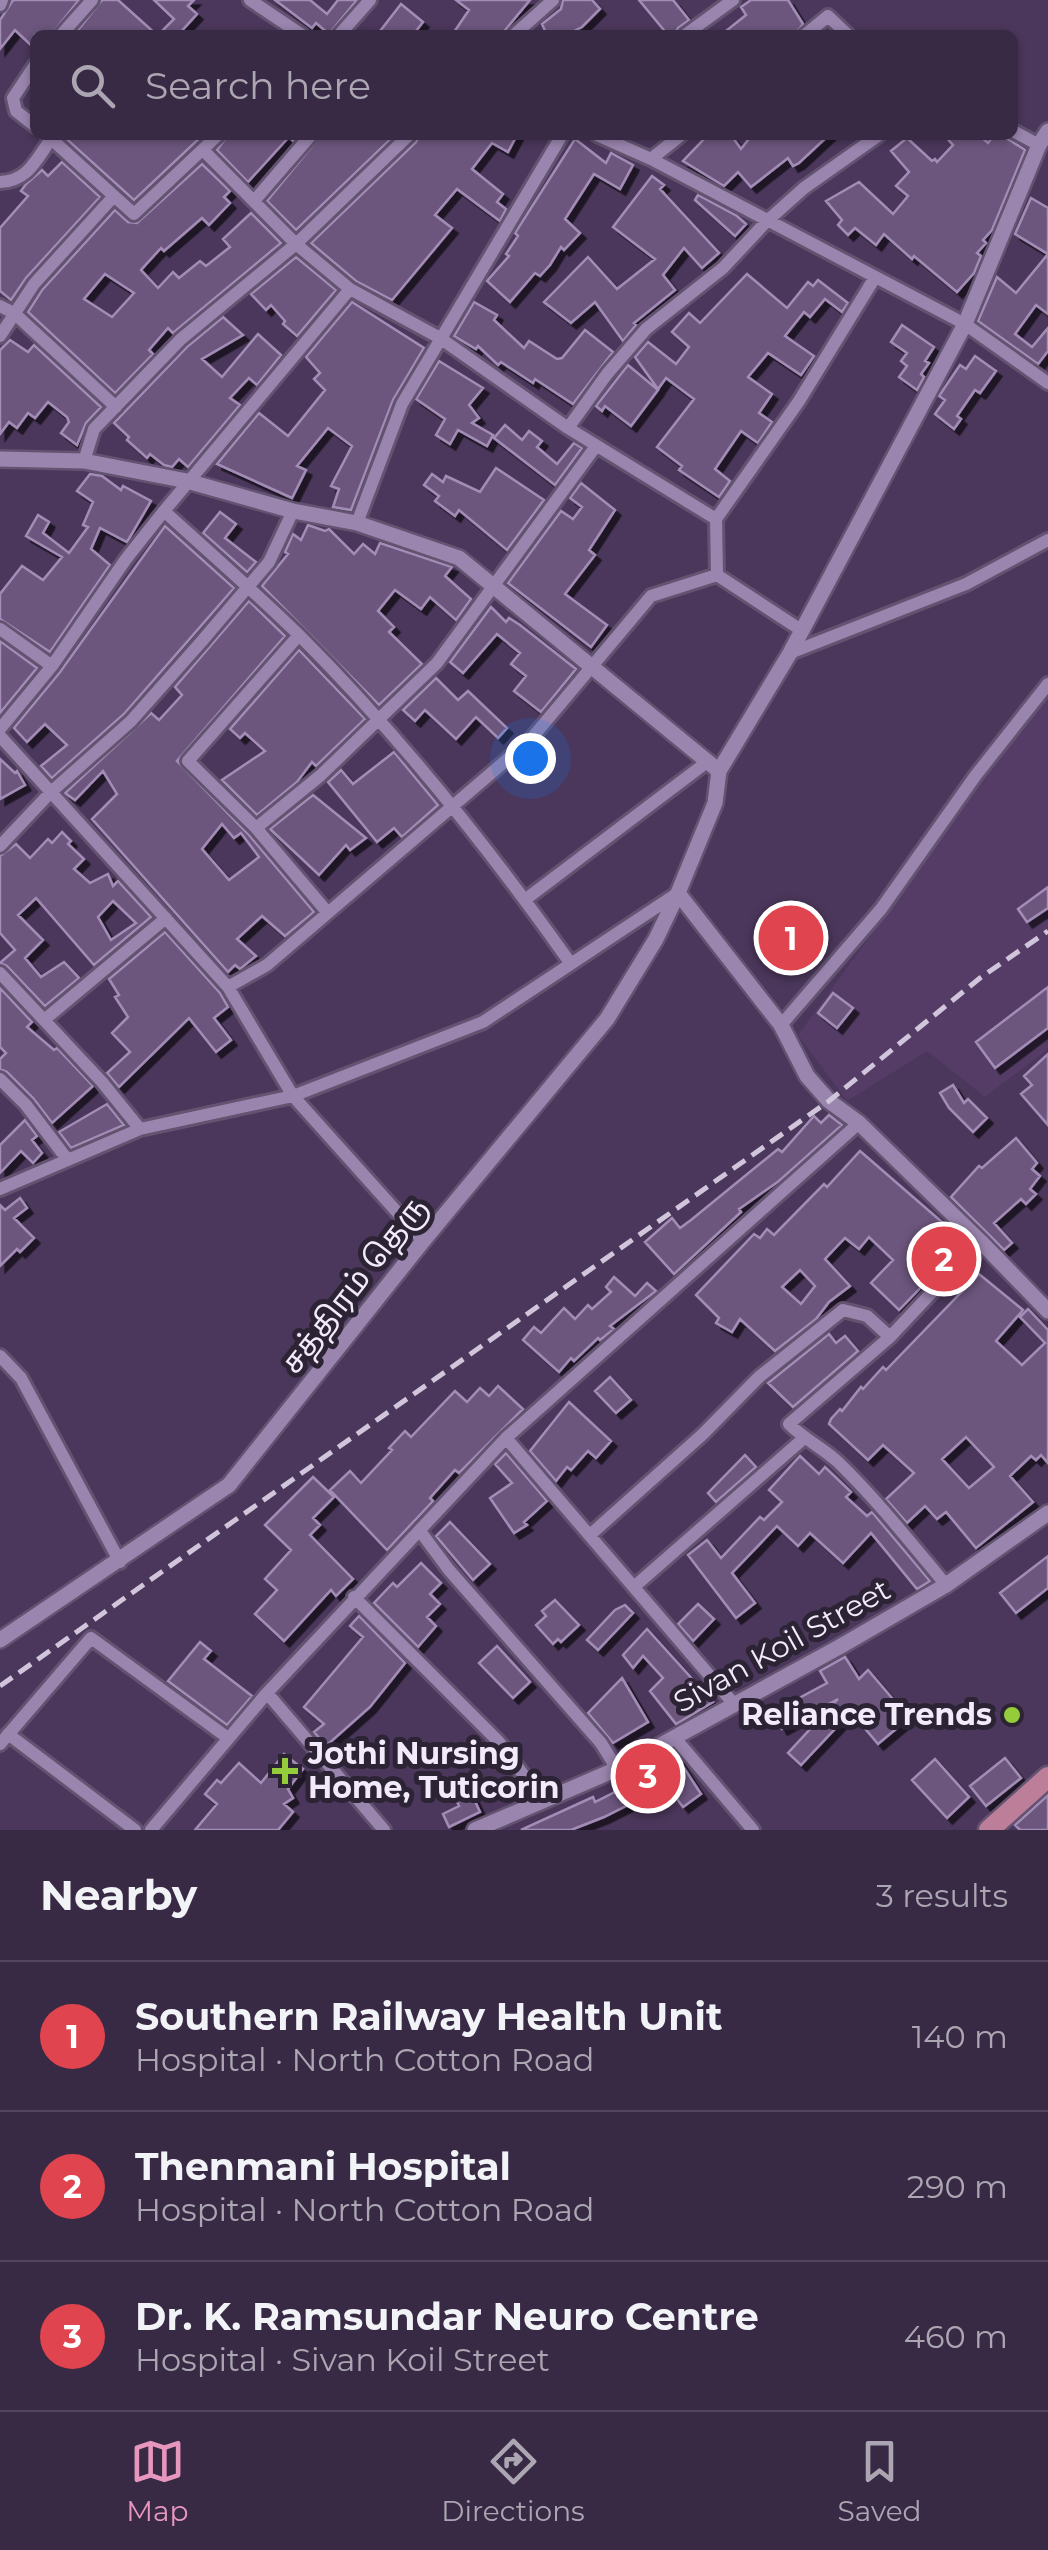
<!DOCTYPE html>
<meta charset="utf-8">
<style>
:root{--surface:#382944;--page:#43354f;--text:#f1f3f6;--muted:#aba6b2;--line:#52455d;--accent:#e797bd}
body{margin:0;font-family:Montserrat,"Noto Sans Tamil",sans-serif;background:var(--page);color:var(--text)}
.you{position:absolute;left:530px;top:758px;width:35px;height:35px;margin:-25px;border:8px solid #fff;border-radius:50%;background:#1a73e8;box-shadow:0 0 0 15px #1a73e833}
.badge{display:grid;place-items:center;width:65px;height:65px;border-radius:50%;background:var(--accent);color:#fff;font-size:32px;font-weight:700}
.pin{position:absolute;translate:-50% -50%;border:5px solid #fff;box-shadow:0 2px 10px #0006}
.list{margin:0;padding:0;list-style:none}
h2{display:flex;justify-content:space-between;align-items:center;height:130px;margin:0;padding:0 40px;font-size:42px}
h2 small{font-size:32px;font-weight:400;color:var(--muted)}
.list li{display:grid;grid-template-columns:65px 1fr auto;gap:30px;align-items:center;box-sizing:border-box;height:150px;padding:0 40px;border-top:2px solid var(--line)}
.list b{display:block;font-size:38px;white-space:nowrap}
.list p{margin:0;font-size:32px;white-space:nowrap;color:var(--muted)}
.list em{font-size:32px;font-style:normal;color:var(--muted)}
.icon{flex:none;width:55px;height:55px;fill:none;stroke:currentColor;stroke-width:2;stroke-linecap:round;stroke-linejoin:round}
.map{position:relative;flex:none;width:1048px;height:1830px;overflow:hidden}
.search{position:absolute;background:var(--surface);box-shadow:0 2px 8px #0004;left:30px;right:30px;top:30px;height:110px;display:flex;align-items:center;gap:25px;box-sizing:border-box;padding:0 35px;border-radius:15px;color:var(--muted);font-size:38px}
.sheet{height:580px;background:var(--surface)}
nav{display:flex;justify-content:space-around;align-items:center;box-sizing:border-box;height:140px;border-top:2px solid var(--line);background:var(--surface);font-size:28px;color:var(--muted)}
nav a{display:grid;justify-items:center;gap:5px}
nav .on{color:var(--accent)}
.map>svg:first-child{display:block}
</style>
<div class="map">
<svg width="1048" height="1830" viewBox="0 0 1048 1830">
<defs>
<filter id="shadow"><feDropShadow dx="5.5" dy="5.5" stdDeviation="0" flood-color="#0009"/></filter>
</defs>
<rect width="100%" height="100%" fill="#4b375b"/>
<path fill="#543c67" d="M1048,691V1049L985,1097L927,1051L847,1101L798,1035Z"/>
<path fill="#6c577d" stroke="#a38db7" stroke-width="2.5" fill-rule="evenodd" filter="url(#shadow)" d="M13,0H79L51,35H35V49L15,30L0,49V20Z
M102,0H118L157,35H74Z
M154,0H194L188,6L197,14L178,35H158L174,19Z
M275,0H310L327,14L338,0H357L329,34L316,23L312,28Z
M456,0H530L501,35H452L469,10Z
M563,0H592L600,9L582,27L566,35H547L542,24L561,9Z
M639,0H673L689,20L678,28L675,35H668Z
M751,0H788L803,24L795,35H721L746,15L741,7Z
M401,4L423,22L413,35H377Z
M62,135H203L134,200Z
M228,135H298L293,141L289,137L248,182L217,150Z
M321,135H395L296,230L267,201Z
M419,135H517L508,152L492,143L472,169L503,194L497,202L506,209L500,221L457,189L435,215L452,228L392,300L356,281L311,243L416,142Z
M700,135H731L741,149L752,135H829L799,163L793,166L788,158L751,187L738,172L724,186L683,161L703,140Z
M944,135H979L988,143L994,135H1002L1025,150L992,230L983,240L986,243L977,253L981,256L974,273L957,292L914,256L912,259L884,234L876,245L855,228L848,235L838,225L842,220L826,201L859,182L893,214L908,196L896,186L909,172L891,151L907,138L932,161L935,159L937,162L953,145Z
M575,139L606,163L611,153L633,165L620,189L594,174L565,219L580,233L564,250L561,247L550,265L540,276L535,273L510,302L487,281L509,256L506,254L518,236L515,233Z
M62,162L100,197L26,278L11,300L0,291V228L28,196L21,191L26,184L42,170L48,176Z
M202,164L230,191L224,197L230,203L209,225L202,218L164,251L161,248L141,270L158,288L173,272L179,278L200,261L206,266L230,247L223,239L251,213L281,243L173,333L168,328L149,350L153,354L115,393L28,312L42,290L115,210L128,222L137,223ZM105,274L134,293L112,317L84,299Z
M652,176L664,185L660,189L719,253L702,268L684,248L663,275L675,290L634,323L636,325L623,341L595,302L571,323L544,302L588,257L617,289L655,259L613,227Z
M698,195L737,216L746,224L735,236L695,200Z
M1031,198L1048,208V254L1015,234Z
M1048,254V314L1036,305L1015,334L1032,347L1048,328V351L1038,364L978,321L997,277L1016,293Z
M296,257L336,290L297,336L283,324L285,321L271,305L266,310L251,294Z
M747,274L787,308L808,282L813,286L818,280L848,303L842,312L825,299L810,317L804,312L785,336L814,356L801,375L768,353L748,377L772,394L759,413L772,422L758,443L741,431L715,469L730,481L719,497L679,470L682,466L657,447L694,399L666,378L658,389L635,357L648,342L676,364L689,347L672,332L689,313L700,323Z
M352,302L424,348L393,400L351,510L333,507L339,489L331,486L352,446L328,428L297,466L306,470L292,498L217,464L259,413L288,436L325,390L314,379L320,373L306,357Z
M474,302L497,315L494,320L524,348L529,341L557,359L562,358L585,330L613,352L573,404L535,379L533,383L501,362L498,365L478,346L476,349L454,336Z
M223,317L243,335L202,359L222,377L258,334L281,355L257,385L249,378L230,398L240,405L188,467L179,459L172,467L164,465L150,454L147,458L127,440L129,437L114,423L188,346Z
M902,325L934,347L925,361L929,363L921,374L924,377L917,390L899,377L907,366L901,361L907,353L891,342Z
M10,340L28,352L34,345L101,407L86,423L77,445L61,433L69,422L67,417L48,402L35,418L28,413L17,428L9,422L0,434V350Z
M975,356L996,371L980,393L975,390L957,416L961,419L954,429L935,414L945,400L939,396L960,365L966,369Z
M439,361L483,388L469,405L479,418L472,423L493,435L487,446L458,430L450,444L436,435L445,419L416,399Z
M628,365L658,390L631,426L605,406L602,411L596,406Z
M505,425L522,440L529,431L542,441L537,447L557,464L574,443L582,448L555,485L494,438Z
M496,468L544,500L507,550L459,510L455,516L435,501L439,496L424,485L432,474L443,482L446,476L480,492Z
M90,474L102,476L121,490L123,486L151,501L127,542L100,528L91,549L110,565L50,652L0,619V594L22,566L43,580L62,557L26,536L38,515L49,522L43,533L69,553L88,527L83,525L93,502L77,491Z
M581,483L615,510L589,550L595,555L565,594L607,625L591,647L508,583L561,511L573,519L582,507L570,498Z
M220,512L236,524L225,538L256,562L247,572L203,533Z
M308,525L325,531L329,529L354,554L363,544L375,554L380,543L452,567L445,576L471,599L456,620L430,597L421,609L395,590L378,611L394,627L389,632L422,664L379,705L262,586L288,554L285,552L293,534L301,540Z
M165,526L234,588L124,714L52,778L41,766L67,745L45,724L27,742L14,728L60,672Z
M249,601L285,636L177,761L249,835L314,912L285,936L262,916L237,939L256,956L240,969L235,965L228,972L92,819L117,794L103,771L75,800L65,793L151,713L159,720L182,695L175,687ZM222,824L234,838L241,833L259,857L229,880L202,849Z
M491,607L506,622L509,618L520,625L576,669L541,712L514,691L526,676L511,664L520,653L497,634L463,673L450,662Z
M0,641L37,668L0,713Z
M299,650L365,719L316,766L312,762L297,782L257,815L222,780L265,751L245,733L240,738L230,729Z
M436,678L458,700L468,691L507,728L498,738L476,717L456,739L425,710L415,721L403,710Z
M394,752L438,805L402,837L394,828L377,842L328,782L341,770L353,784Z
M0,759L15,773L17,771L25,785L0,799Z
M313,795L366,838L350,850L346,845L319,875L270,829Z
M62,832L71,841L68,844L84,859L74,869L90,883L108,874L113,886L118,881L151,917L94,965L36,898L18,915L43,940L25,958L41,977L64,962L79,978L45,1006L7,966L0,963L15,950L0,933V856L16,844L30,858L48,839L52,843ZM113,901L136,923L111,940L98,917Z
M1048,887V908L1027,922L1018,909Z
M792,918L811,933L789,962L770,947Z
M165,932L220,993L228,1007L214,1018L231,1040L216,1052L189,1018L119,1087L107,1073L130,1052L112,1033L128,1017L115,997L119,995L109,979Z
M1048,987V1028L995,1068L976,1042Z
M0,988L32,1022L27,1027L54,1050L57,1048L93,1086L52,1123L33,1098L7,1072L0,1069V1059L6,1053L0,1047Z
M833,993L853,1008L837,1028L818,1013Z
M1048,1054V1125L1021,1094L1032,1085L1024,1076Z
M953,1085L964,1103L968,1099L987,1118L973,1132L949,1108L940,1093Z
M107,1104L124,1125L71,1148L59,1132Z
M829,1115L842,1125L779,1181L739,1209L741,1212L674,1274L645,1242L672,1218L680,1228L691,1220L778,1149L782,1152L814,1116L821,1123Z
M25,1120L37,1136L32,1140L42,1153L33,1163L21,1151L0,1173V1145Z
M1016,1138L1037,1163L1032,1169L1040,1176L1030,1189L1036,1194L1026,1204L1021,1199L994,1223L1012,1243L1004,1250L951,1197L979,1166L982,1168Z
M860,1151L965,1242L899,1310L871,1283L893,1260L869,1237L859,1249L845,1238L825,1259L850,1286L829,1302L816,1319L775,1351L740,1319L732,1332L716,1323L719,1318L696,1295L754,1234L760,1238L767,1229L774,1235L824,1184L827,1187ZM800,1270L815,1286L801,1304L782,1287Z
M20,1198L27,1208L14,1218L34,1238L20,1252L17,1249L0,1266V1205L5,1210Z
M979,1274L1023,1310L996,1341L1022,1365L1045,1343L1020,1317L1028,1309L1048,1330V1463L1041,1455L1036,1460L1031,1456L1010,1476L1033,1502L976,1548L946,1512L937,1519L925,1506L907,1523L886,1499L914,1473L883,1445L868,1460L829,1424L831,1419L840,1409L842,1411L861,1387L863,1389L883,1367L886,1370ZM966,1437L994,1467L969,1488L942,1459Z
M614,1277L635,1296L647,1283L656,1291L610,1326L614,1329L600,1340L598,1338L574,1361L571,1358L559,1372L523,1340L534,1327L541,1333L564,1308L575,1319L588,1305L592,1309L611,1292L606,1287Z
M829,1334L836,1343L845,1336L858,1351L793,1407L768,1383Z
M610,1377L631,1400L616,1413L595,1391Z
M498,1386L523,1409L459,1473L455,1470L430,1498L433,1501L387,1550L330,1490L350,1471L361,1483L392,1450L389,1448L405,1431L411,1437L455,1391L467,1402L480,1388L489,1396Z
M569,1402L611,1441L596,1458L588,1451L571,1470L567,1467L556,1481L530,1451Z
M506,1453L547,1501L524,1522L527,1525L514,1533L490,1498L512,1483L495,1464Z
M745,1455L756,1467L716,1502L708,1493Z
M800,1456L819,1474L825,1467L851,1492L846,1497L867,1516L872,1512L930,1581L917,1589L871,1533L843,1563L810,1533L798,1546L777,1526L732,1573L755,1603L736,1618L688,1555L707,1540L721,1558L760,1517L764,1520L782,1502L769,1490Z
M313,1477L334,1497L313,1518L320,1525L310,1535L353,1579L336,1596L331,1590L284,1641L255,1614L277,1590L265,1579L291,1550L265,1525Z
M450,1522L490,1564L473,1580L436,1536Z
M1048,1556V1588L1016,1613L1000,1593Z
M421,1563L441,1583L430,1594L440,1604L427,1617L436,1626L418,1647L374,1603L393,1583L397,1587Z
M555,1600L579,1625L561,1642L558,1639L553,1644L536,1625L546,1616L542,1611Z
M698,1604L714,1619L693,1641L678,1624Z
M625,1605L633,1613L598,1650L587,1640L615,1610Z
M359,1616L405,1663L370,1707L326,1746L314,1732L324,1724L304,1707L363,1637L350,1626Z
M647,1629L713,1702L676,1724L650,1691L663,1678L643,1656L633,1668L623,1655Z
M200,1642L211,1651L204,1659L252,1696L227,1725L168,1681Z
M497,1646L530,1682L513,1698L479,1663Z
M845,1657L859,1679L868,1670L909,1718L878,1744L851,1712L801,1765L788,1753L838,1699L782,1729L773,1712L827,1683L820,1671Z
M622,1678L648,1722L613,1743L588,1713Z
M673,1751L701,1794L683,1807L661,1778L630,1793L623,1779Z
M284,1754L303,1769L288,1789L293,1798L284,1804L293,1812L278,1830H195L217,1804L205,1794L217,1780L221,1783L239,1763L261,1783Z
M1005,1758L1021,1778L986,1806L970,1786Z
M935,1759L969,1797L947,1818L912,1780Z
M469,1788L480,1812L449,1827L443,1814L459,1806L454,1795Z
M621,1789L628,1805L604,1817L571,1830H521L593,1797L595,1802Z
M1048,1795V1830H1020L1015,1825Z"/>
<g fill="none" stroke-linecap="round" stroke-linejoin="round">
<defs>
<path id="minor" d="M250,0L302,35
M0,5L2,0
M61,35L92,0
M339,35L370,0
M514,35L553,0
M685,35L733,0
M805,35L828,16L848,35
M35,65L13,98L16,111L35,126
M1013,131L1039,145
M47,135L114,196
M597,135L651,159L965,324L1048,383
M204,151L296,244L350,289L440,338L568,428L716,519
M651,159L681,135
M0,182C28,181 36,160 51,139
M254,201L311,135
M0,306L14,313L116,407
M0,336L34,284L114,196L134,214L218,135
M568,428L607,374L646,329L723,268L766,222L804,188L879,135
M84,461L94,429L181,339L296,244L409,135
M164,511C209,552 255,592 299,635C400,736 489,848 571,964
M357,523L402,404L562,135
M717,575L801,630
M0,629L52,666
M299,635L188,761L256,828L328,913
M790,653L966,584L1048,540
M0,729L52,666L126,559L164,511L350,289
M0,736L228,987L293,1096L423,1241
M256,828L321,775L437,663L596,446
M0,846L51,792L131,721L202,641L269,562L293,511
M526,899L707,762
M0,973L102,1082L140,1129
M228,987L267,965L531,739L651,596L717,575L716,519L799,401L874,279
M44,1020L166,918
M781,1025L881,909L976,775L1048,684
M0,1079L26,1105L67,1159
M0,1189L140,1129L293,1096L483,1022L678,893
M0,1356L21,1378L120,1562
M506,1438L734,1704
M420,1531L449,1570L601,1743L617,1769
M590,1535L703,1434L759,1377L843,1310L867,1316L890,1337
M946,1585C911,1543 877,1500 838,1462C823,1448 804,1439 789,1424L890,1337L980,1241
M635,1586L803,1439
M354,1597L499,1742L542,1800
M267,1693L384,1830
M8,1734L135,1830
M674,1737L753,1830
M0,1744L91,1638L228,1738
M151,1830L267,1693L506,1438L859,1123"/>
<path id="tertiary" d="M0,459L84,461L187,481L293,511L357,523L459,558L719,771
M678,893L781,1025L807,1076L829,1101L859,1123L980,1241L1048,1311
M0,1640L229,1485L423,1241L607,1019L656,939L678,893L715,803L719,771L790,653L965,324L1039,145L1048,131
M475,1830L617,1769L841,1646L946,1585L1048,1513"/>
<path id="primary" d="M989,1830L1048,1777"/>
</defs>
<use href="#minor" stroke="#635371" stroke-width="18"/>
<use href="#tertiary" stroke="#635371" stroke-width="20"/>
<use href="#primary" stroke="#635371" stroke-width="25"/>
<use href="#minor" stroke="#9a85ae" stroke-width="12"/>
<use href="#tertiary" stroke="#9a85ae" stroke-width="15"/>
<use href="#primary" stroke="#bc7e98" stroke-width="20"/>
<path stroke="#d1c5db" stroke-width="5" stroke-dasharray="15 8" stroke-linecap="butt" d="M0,1686L829,1101L980,978L1048,931"/>
</g>
<g fill="#94cc3c" stroke="#2c2434" stroke-width="4">
<circle cx="1012" cy="1715" r="10"/>
<path d="M280 1756h10v10h10v10h-10v10h-10v-10h-10v-10h10z"/>
</g>
<g text-anchor="middle" stroke-width="10" stroke-linejoin="round" paint-order="stroke">
<g font-size="30" fill="#f3eafc" stroke="#2c2434">
<text transform="translate(354 1285) rotate(-52)" y="10">சத்திரம் தெரு</text>
<text transform="translate(782 1646) rotate(-29)" y="10">Sivan Koil Street</text>
</g>
<g font-size="30" font-weight="bold" fill="#f3eafc" stroke="#2c2434" text-anchor="end">
<text x="992" y="1725">Reliance Trends</text>
<text x="308" y="1764" text-anchor="start">Jothi Nursing<tspan x="308" dy="34">Home, Tuticorin</tspan></text>
</g>
</g>
</svg>
<div class="you"></div>
<div class="pin badge" style="left:791px;top:938px;background:#e0444e">1</div>
<div class="pin badge" style="left:944px;top:1259px;background:#e0444e">2</div>
<div class="pin badge" style="left:648px;top:1776px;background:#e0444e">3</div>
<div class="search"><svg class="icon" aria-label="search" viewBox="0 0 24 24"><circle cx="10" cy="10" r="6"/><path d="M15 15l6 6"/></svg>Search here</div>
</div>
<section class="sheet">
<h2>Nearby<small>3 results</small></h2>
<ul class="list">
<li><span class="badge" style="background:#e0444e">1</span><div><b>Southern Railway Health Unit</b><p>Hospital · North Cotton Road</p></div><em>140 m</em></li>
<li><span class="badge" style="background:#e0444e">2</span><div><b>Thenmani Hospital</b><p>Hospital · North Cotton Road</p></div><em>290 m</em></li>
<li><span class="badge" style="background:#e0444e">3</span><div><b>Dr. K. Ramsundar Neuro Centre</b><p>Hospital · Sivan Koil Street</p></div><em>460 m</em></li>
</ul>
</section>
<nav>
<a class="on"><svg class="icon" aria-label="map" viewBox="0 0 24 24"><path d="M3 6l6-2 6 2 6-2v14l-6 2-6-2-6 2zM9 4v14M15 6v14"/></svg>Map</a>
<a><svg class="icon" aria-label="directions" viewBox="0 0 24 24"><path d="M12 3l9 9-9 9-9-9zM9 14v-3h6M13 9l2 2-2 2"/></svg>Directions</a>
<a><svg class="icon" aria-label="saved" viewBox="0 0 24 24"><path d="M7 4h10v16l-5-4-5 4z"/></svg>Saved</a>
</nav>
